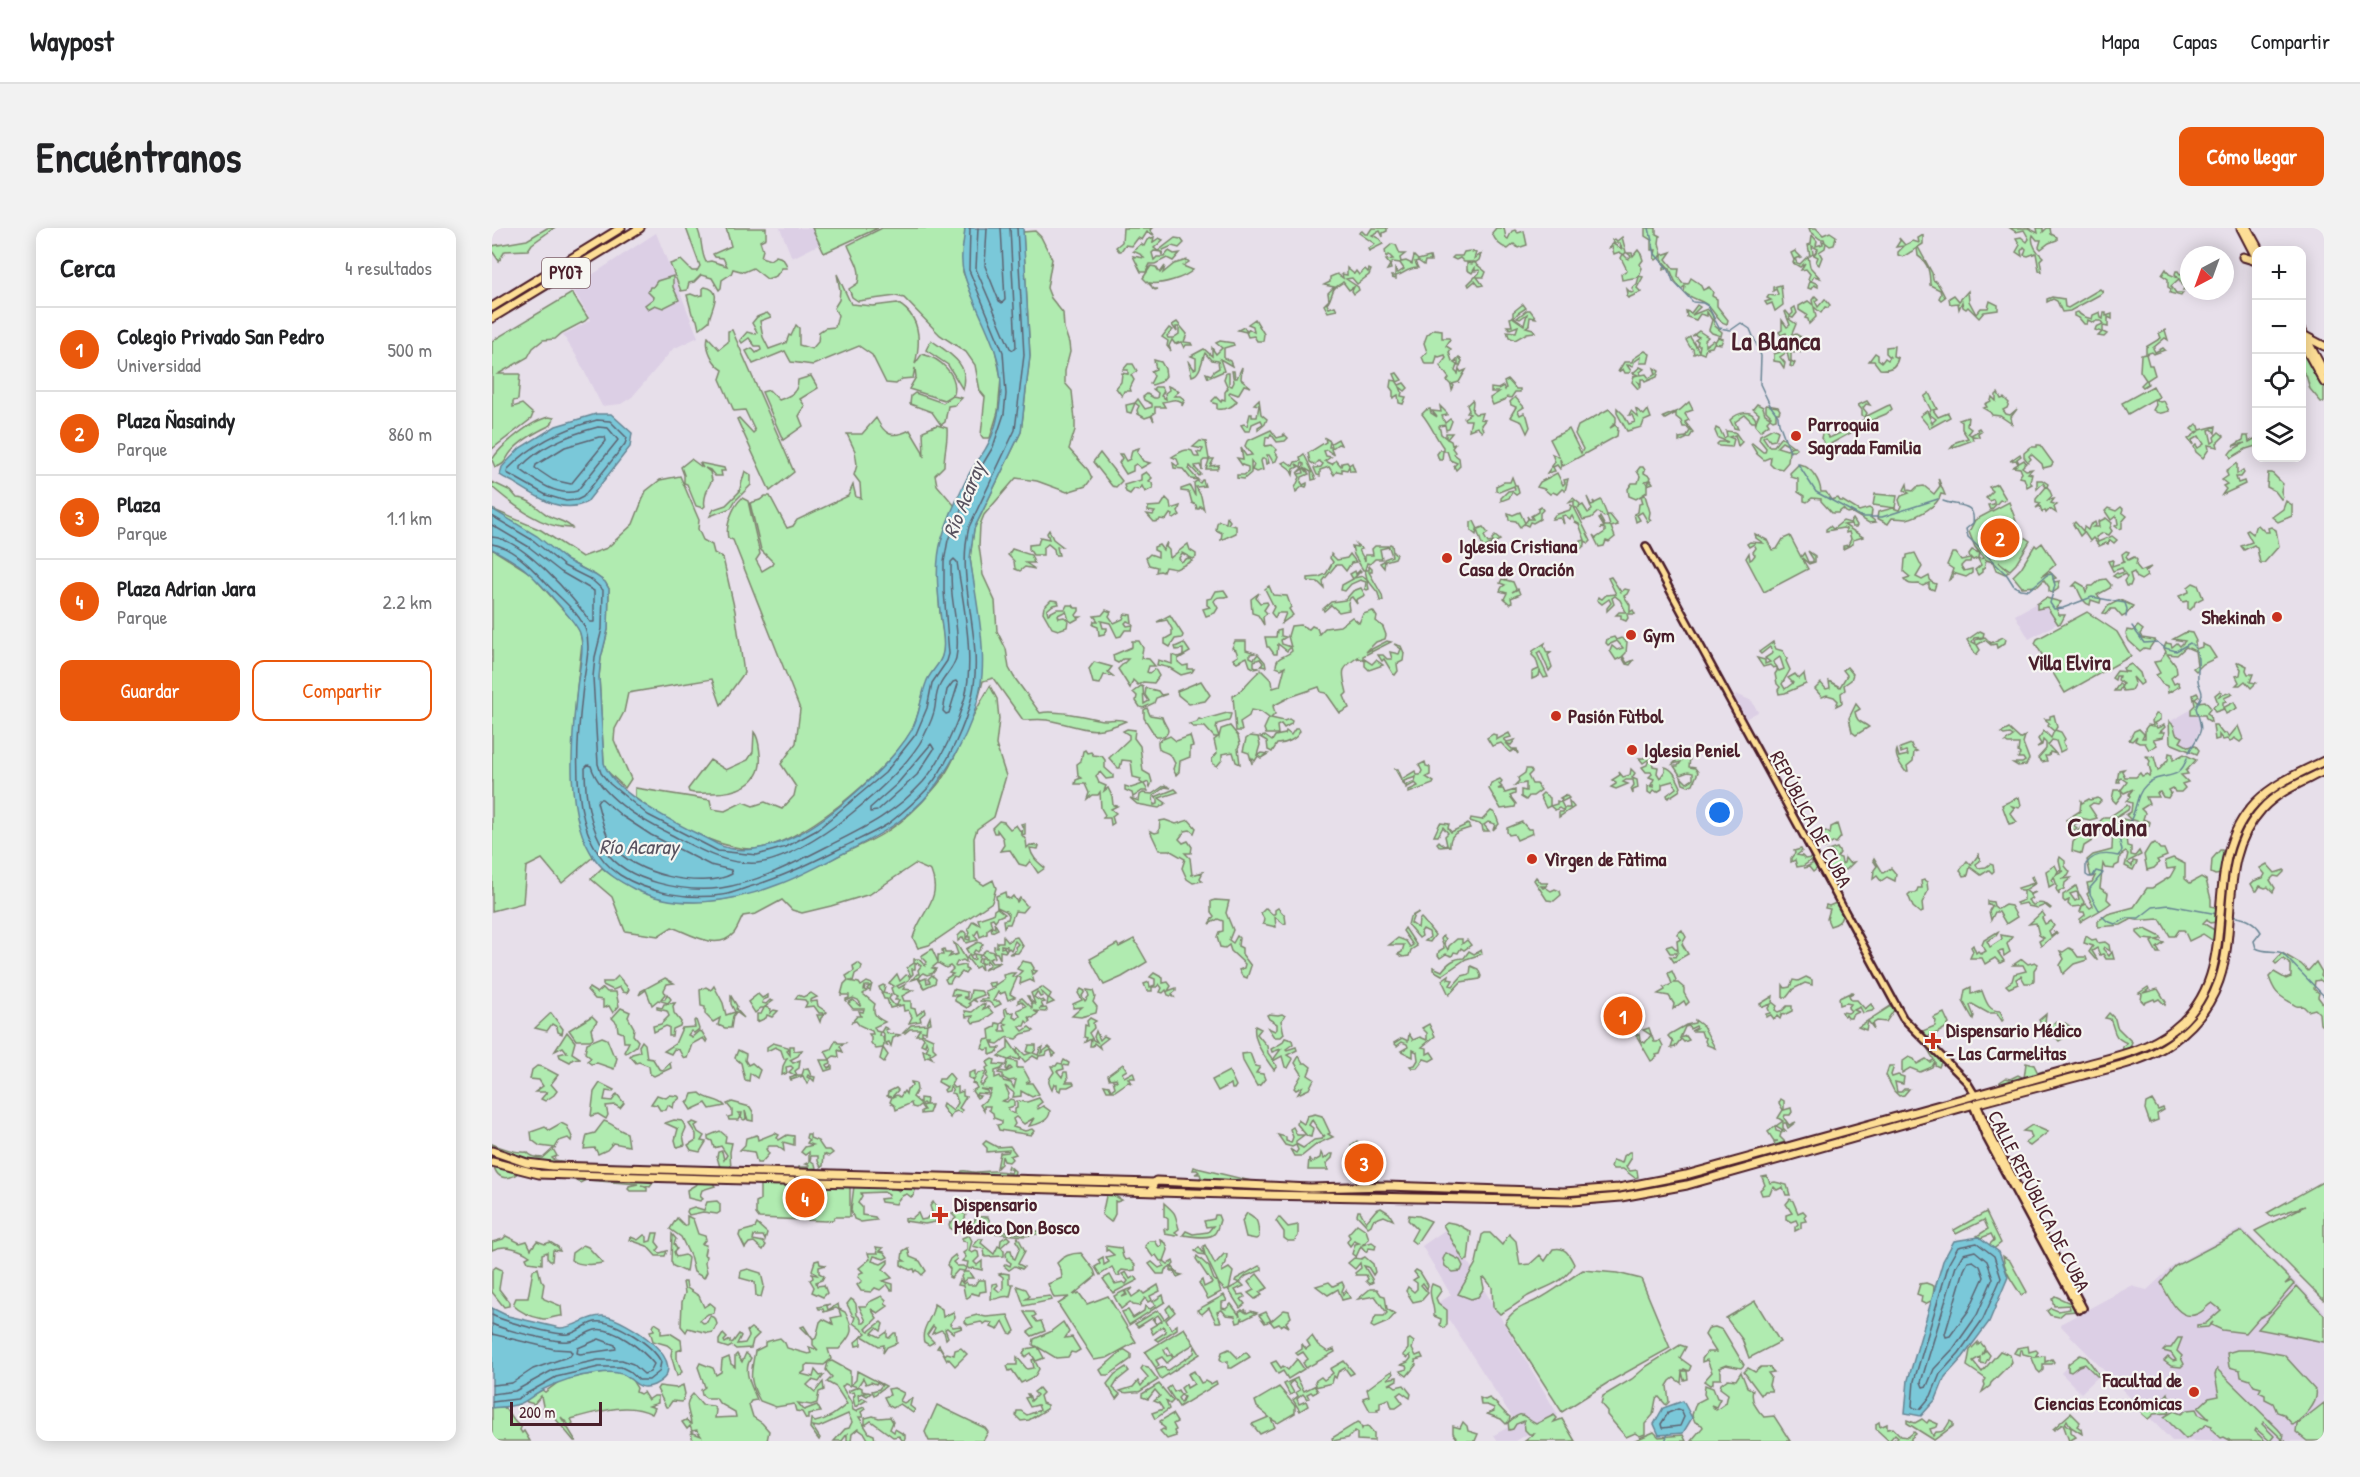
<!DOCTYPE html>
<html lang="es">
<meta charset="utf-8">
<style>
:root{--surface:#fff;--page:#f2f2f2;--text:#202124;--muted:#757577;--line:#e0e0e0;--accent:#ea580c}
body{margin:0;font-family:"Patrick Hand",sans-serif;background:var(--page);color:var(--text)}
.controls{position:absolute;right:18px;top:18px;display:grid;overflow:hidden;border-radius:12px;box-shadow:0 3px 15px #0003}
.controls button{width:54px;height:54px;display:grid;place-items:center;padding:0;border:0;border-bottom:2px solid var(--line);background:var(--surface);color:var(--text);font:30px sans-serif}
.compass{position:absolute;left:1688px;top:18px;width:54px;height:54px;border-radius:50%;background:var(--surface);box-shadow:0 3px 15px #0003;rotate:221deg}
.scale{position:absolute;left:18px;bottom:15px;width:92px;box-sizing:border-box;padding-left:6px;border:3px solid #4a1f2b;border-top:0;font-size:16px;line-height:21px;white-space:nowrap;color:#4a1f2b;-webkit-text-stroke:4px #f6f6f2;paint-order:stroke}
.you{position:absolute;left:1228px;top:585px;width:21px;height:21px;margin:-15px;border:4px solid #fff;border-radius:50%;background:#1a73e8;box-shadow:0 0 0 9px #1a73e833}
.badge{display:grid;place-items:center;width:39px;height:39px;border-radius:50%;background:var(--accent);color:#fff;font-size:20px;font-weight:700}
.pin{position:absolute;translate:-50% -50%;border:3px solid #fff;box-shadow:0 2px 6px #0006}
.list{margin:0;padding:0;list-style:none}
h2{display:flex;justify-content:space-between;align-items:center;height:78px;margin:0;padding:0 24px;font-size:26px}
h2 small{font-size:20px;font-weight:400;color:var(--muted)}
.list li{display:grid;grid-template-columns:39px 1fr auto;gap:18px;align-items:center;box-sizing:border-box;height:84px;padding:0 24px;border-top:2px solid var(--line)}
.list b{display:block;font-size:22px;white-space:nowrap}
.list p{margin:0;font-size:20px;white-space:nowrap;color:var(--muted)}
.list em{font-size:20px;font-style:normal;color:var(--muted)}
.actions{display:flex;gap:12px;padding:18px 24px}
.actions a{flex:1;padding:14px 0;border:2px solid var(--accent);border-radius:12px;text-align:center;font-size:21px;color:var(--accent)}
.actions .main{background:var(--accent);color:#fff}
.icon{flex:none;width:33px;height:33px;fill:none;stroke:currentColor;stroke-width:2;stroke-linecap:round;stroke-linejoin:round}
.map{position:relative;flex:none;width:1832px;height:1213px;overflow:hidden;border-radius:12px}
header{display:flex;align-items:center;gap:36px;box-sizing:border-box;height:84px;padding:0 30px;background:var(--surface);border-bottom:2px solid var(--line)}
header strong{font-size:28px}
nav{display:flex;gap:33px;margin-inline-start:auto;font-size:21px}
.intro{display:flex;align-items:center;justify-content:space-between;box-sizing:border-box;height:144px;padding:0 36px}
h1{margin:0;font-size:42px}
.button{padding:15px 27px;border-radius:12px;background:var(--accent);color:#fff;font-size:21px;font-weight:700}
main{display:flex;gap:36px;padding:0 36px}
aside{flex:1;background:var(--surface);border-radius:12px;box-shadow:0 3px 15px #0003}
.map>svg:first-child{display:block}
</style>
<header>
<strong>Waypost</strong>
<nav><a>Mapa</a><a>Capas</a><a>Compartir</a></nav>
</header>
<div class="intro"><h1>Encuéntranos</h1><a class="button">Cómo llegar</a></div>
<main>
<aside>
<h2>Cerca<small>4 resultados</small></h2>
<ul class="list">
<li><span class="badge">1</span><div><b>Colegio Privado San Pedro</b><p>Universidad</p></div><em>500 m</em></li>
<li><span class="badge">2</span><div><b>Plaza Ñasaindy</b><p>Parque</p></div><em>860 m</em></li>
<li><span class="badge">3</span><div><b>Plaza</b><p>Parque</p></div><em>1.1 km</em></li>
<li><span class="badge">4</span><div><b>Plaza Adrian Jara</b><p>Parque</p></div><em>2.2 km</em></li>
</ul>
<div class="actions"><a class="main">Guardar</a><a>Compartir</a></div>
</aside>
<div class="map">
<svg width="1832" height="1213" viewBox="0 0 1832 1213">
<rect width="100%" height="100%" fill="#e7dfea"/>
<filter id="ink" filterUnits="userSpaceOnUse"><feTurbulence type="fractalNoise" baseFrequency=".0167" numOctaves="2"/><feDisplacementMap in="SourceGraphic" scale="12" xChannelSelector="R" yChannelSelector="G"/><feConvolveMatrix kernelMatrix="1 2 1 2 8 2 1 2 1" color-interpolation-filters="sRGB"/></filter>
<g filter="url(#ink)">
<path fill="#dccfe5" d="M288,0H320L328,16L300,30Z
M164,5L206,109L181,121L140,169L129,176L110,178L85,129L71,107L99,92L80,60Z
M1548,373L1558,380L1568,394L1537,411L1523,387Z
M1244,466L1260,473L1266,484L1253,491L1242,471Z
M1702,480L1709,499L1697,524L1678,516L1677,494Z
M1138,764L1154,794L1124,810L1109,782Z
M956,1000L1066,1187L1024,1213H1006L1002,1207L1024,1195L946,1075L959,1067L930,1018Z
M1750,1000L1832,1083V1213H1680L1569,1098L1570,1095L1639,1058L1655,1062L1683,1036Z
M1589,1125L1609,1146L1589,1165L1569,1145Z"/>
<path fill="#b0ebb0" stroke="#7d856e" stroke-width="1.5" d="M55,0H62L40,16L36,22L13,23L7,33L0,23V18L35,12Z
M194,0H205C211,11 208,23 214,34L219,33L235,38L231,30L223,29L221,26L239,18L234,0H274V10L268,13L271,22L269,29L278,32L284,28C291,29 294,33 295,40H290L284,48L275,51L261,40L252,44L241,41L239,46L230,52L229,60L227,62L220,50L209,47L202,54L197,55L195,62L189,63L178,36L189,32L200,43H205L208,38Z
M320,0H386L332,25Z
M390,0H473L471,44L502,116L509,150L506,184L498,210H491L489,207L493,169L488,163L483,137L474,124L448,107L412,70L404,68L366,73L360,69L357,61L366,55C370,39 361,31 356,17Z
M631,0H660L658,2L662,7L655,4L650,12L646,10L640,18L633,17L629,23H627L624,19L630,14Z
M880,0H895V3L891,5V9L888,3L880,7L888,11L891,16L877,23L876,21L883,16L867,5L870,3L873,6H876Z
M1004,0H1012L1014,10L1016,11L1020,3L1023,2L1026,5L1032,3L1035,17L1026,20L1022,16L1016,21C1007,18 1003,13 1000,5Z
M1153,0H1164V6L1168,8L1167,15L1170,27L1179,24L1174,31L1182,41H1187L1186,48L1190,55L1196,56L1199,50L1208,56L1211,62L1217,59L1221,64L1220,68L1225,71V78L1236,92L1235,96C1224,93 1223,83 1214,76C1207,71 1199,71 1192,64L1193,58L1189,61L1183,53L1178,41L1176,39L1172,42V39L1175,38L1170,32V27L1164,32L1162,30L1164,22H1159V12L1153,8Z
M1317,0H1324L1331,7L1338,4L1344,8L1342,17L1338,18L1334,15L1333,20L1327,24L1330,29L1327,37L1324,34L1326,29L1322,27L1326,21L1320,18L1321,26L1318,28L1316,17L1319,16L1320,7L1325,13L1324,18L1331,16L1330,13L1333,14L1332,11H1328L1318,3Z
M1518,0H1536L1546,5L1545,0H1551V4L1555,0H1558L1559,6L1565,9V12L1557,15L1549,21L1547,19L1549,12H1545L1541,7C1538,16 1546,25 1551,29L1548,32L1550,44L1547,42L1544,25L1536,28L1532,27L1534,21L1532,19L1529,23L1530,28L1524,24L1528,17L1524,10L1529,9L1535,14L1537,11L1532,2L1524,4Z
M543,3L549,9L560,31L555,60L559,70L571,85L572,100L577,115L578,124L573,143V155L580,163L583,192V202L577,221L596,242L600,250L594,258L575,264L545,253L524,250L492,287L488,297L487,318L491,347L503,373L505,403L514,421L517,440L522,449L548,485C562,481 591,488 605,491C616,494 622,489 634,493C597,510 591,498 555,492C547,491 539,492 531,492L501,450L491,453L486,472C494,424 484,377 478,330L482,301L529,204L538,128L531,4Z
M1431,7V16L1426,19L1440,45L1441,52C1447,54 1449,62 1453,69L1449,72L1447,70L1449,66L1448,62L1438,57C1438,46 1437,35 1426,28L1425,20L1411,29L1406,27V24L1412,18L1404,19L1408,13L1407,10L1413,17L1421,13L1427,15L1426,10Z
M662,9L661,14L667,10L671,12L662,20L666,23L683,10L689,11L692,15L687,20L680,18L671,22L670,27L669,24L662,23L660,25L662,32L665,29H672L677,23L682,26L688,25L681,33L675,30L663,36H658L654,44H649L641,28L652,30L650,27L641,23L649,16L652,18L655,12Z
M1130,9L1134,24L1132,27L1136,31L1139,28L1135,25H1140L1141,28L1146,22L1149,26L1151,32L1148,36L1150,40L1147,48L1151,49L1145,60L1149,64L1136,70L1134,68L1136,66L1135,61L1139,65L1142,64L1140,60L1145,56L1147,49L1130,52L1129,46L1135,42L1129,30L1131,26L1127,24L1122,26L1120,19L1116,20L1121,16L1130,21L1128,15H1122L1120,12L1123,11L1125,13Z
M900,16L904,17L908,26H913L908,30L909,34L914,33L920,36L922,28L926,32L938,29L939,33H933L932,37L926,33L923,34L926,40C914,40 912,47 904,48V51L900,50L899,48H903V41L906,45L912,41L908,35L901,34L898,37L899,41L895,42L898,37L894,32L901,31L897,27L894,29L893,22Z
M978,23L984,25L982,31L989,26L987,32L983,35L994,44L992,49H985L991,57L987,58L983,53L977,58L976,56L988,44L987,42L983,43V40L980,45L975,42V35L980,36L982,34H972L968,30L964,32L960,30L962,28H970L972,24Z
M1303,23L1309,29L1303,31L1305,35L1308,36L1316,28L1318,39L1328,50L1322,48L1319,53L1326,56V59L1322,57L1319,61L1316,60L1318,53L1316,51L1318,46L1314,41L1309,42L1313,35L1308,39L1301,35L1302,32L1299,25Z
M695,32L697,34L691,38L701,42C693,50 669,57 658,55L661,61H666L663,62L651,50L659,38L664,39L668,45L673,38L671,45L682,36Z
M855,40L862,46L864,43L867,47L873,41L876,44L877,41L879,42L877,47L865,56L860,50L854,51L866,59L867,62L862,66L860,63L862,59L857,62L851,54C848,57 844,58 842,61C839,66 839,72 835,76L837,80L843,78L845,82L836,84L832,77L837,72L836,65L842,59L832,57L838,54V49L845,46L851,50L850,46L855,47Z
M1674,41L1677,46L1686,50L1683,46L1684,43H1686L1688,46L1697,44V51L1694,52L1697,60L1691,62L1692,60L1687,51L1679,58L1684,65H1691L1689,68L1678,65L1679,61L1676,59V51L1670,47Z
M345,46L359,76L381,78L405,75C429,88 429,113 423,136L430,126C447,130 467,146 462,166L452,172L417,161L424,149L423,140L421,150L410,151L404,156L394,155L380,127L367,118L321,137L299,134L293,123L261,136L254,123L260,120L264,125L269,122L268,118H263L257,110L250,115L248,112L255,104L262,106L265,104L260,95L265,89L275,85L279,89L268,93L271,109L277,121L294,115L297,107L299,108L304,97L307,100V117L320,121L326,114L327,104L333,100L343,99L346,87L342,80L347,72L348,62Z
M181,48V59L187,72L171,80L163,77L156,81L153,77L162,70L156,64L158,59H161L165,53Z
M1289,57L1291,77L1283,83L1280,75L1275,77L1273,74L1279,72L1275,70L1277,67L1283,68L1286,66L1284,61L1281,63V59Z
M213,59C233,62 218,82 217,93L207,101L205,92L200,86L195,67L199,66L204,68L211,67V60Z
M1608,61L1611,64L1607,67L1578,83L1570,84L1565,73L1561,71L1555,74V71L1560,69L1572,71L1573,79L1576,80Z
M1476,63L1477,73L1484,86L1489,80H1496L1498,73L1506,77V82L1492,84L1487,90L1476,79L1474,81L1471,79L1470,74L1467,81L1466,75L1458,76L1457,70L1462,67L1467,73Z
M80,65L96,90L93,93L70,105L63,111L51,112L41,120L36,129L6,146H28L26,172L21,173V179L30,176L41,186L39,191L0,221V113Z
M1323,68L1326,71L1323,73L1326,79L1333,71L1338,77L1336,80L1333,79L1329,85L1322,79L1324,89L1317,96L1316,91L1313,90L1315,87L1307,82V78L1316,73L1321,77L1320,72Z
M1031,76L1034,80L1026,85L1022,90L1032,97L1035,86L1028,91L1025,90L1035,82H1038L1044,90L1038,89L1037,97L1034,99L1041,101L1043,104L1035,105L1023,112L1017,109L1015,103L1024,104L1026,98L1018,101L1015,98H1020L1018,90L1021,89V84Z
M1205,77L1208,79L1200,87L1215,81C1223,87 1220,91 1223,98L1230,104L1229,108L1220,105L1217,102L1220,92L1215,84V88L1208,86L1204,92L1195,89L1194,83L1199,85Z
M1303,79L1305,85L1301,90L1298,89L1297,91L1304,96L1299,108L1304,106L1309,109L1282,122L1278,116H1283L1285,119L1295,109L1294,105L1289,107L1287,104L1290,102V92L1295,99L1298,97L1293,84L1294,83L1298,88L1301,85L1300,81Z
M1586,84C1590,90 1595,89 1600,91L1601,87L1608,84L1609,90L1611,91L1612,84H1614V88L1620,86V91L1616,89V99L1611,98V104L1615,106L1612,109L1606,108L1610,104L1603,102L1604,99L1611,96L1609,93H1604L1602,95L1596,92L1595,96H1592L1587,90L1582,88V85Z
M763,91L772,106L771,113H765L762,108L756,109L754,104L746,102L752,99L755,104L757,101L762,104L761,98L756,96Z
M685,94L695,106L692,114L699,115L700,117H694L692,120L689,114L683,116L680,112L677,118L679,123L675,118L676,113L670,109L677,100L681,102L675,108L676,110H681L687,106V99H684L685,104L680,97Z
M942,101L950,102V110H957L958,112L954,118L959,121L957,124L960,133L962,134L967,129L970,133L968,138H966V133L962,135L965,137L963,143L966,146L967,141L969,144L974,142L967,154L960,156L962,158L960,162L959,157L955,153L957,150L948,138L954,130L953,127L947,129L945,128L943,136H933L930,129L935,124L932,115L935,107Z
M240,102L302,244L278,263L245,191L247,190L261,205L263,203L253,182L242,183L228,151L231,142C221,136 213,120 216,109L227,121L236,114V103Z
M1673,102L1676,112L1673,110L1661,120L1663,124L1671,120L1673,122L1662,126L1660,124L1654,126L1657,137H1660L1663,147L1655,152L1656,156L1651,159L1649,157L1654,152L1648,143L1649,127L1654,126V119L1669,110L1667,105Z
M1207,103L1216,109L1213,112V118L1221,112L1223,114L1226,109L1231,111L1229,116L1222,115L1220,119L1214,120L1212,126L1207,124L1202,126L1201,121L1198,119L1194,112L1198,109L1207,123L1208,117H1205L1206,113L1203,112L1207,109L1203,107L1200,108Z
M439,112C457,125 479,136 471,162L456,137L434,122Z
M728,113L741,115L742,117L732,120V130L738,133L740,138L728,131L732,143L716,150L714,145L719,147L722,143L727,140L726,133L719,132L713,125C710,131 709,146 700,148L696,132L702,141L704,140V130L699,128L712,121L720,128V120L724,126L730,120L724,115Z
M1310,113L1312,116L1309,117L1308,124L1306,121L1302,125L1299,122V133L1303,135L1301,139L1298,138L1299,134L1297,133L1295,124L1288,129L1293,135L1292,140L1288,134L1282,133V126L1298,121Z
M1402,118L1401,128L1406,130C1404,140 1396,142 1388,141L1382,133H1377L1383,125L1386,127V131L1390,134L1393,130L1396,132L1398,129L1394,125V119Z
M1153,123L1158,126L1156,135H1148L1149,129L1142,134L1141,138L1135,137L1139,143L1137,145H1133L1131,141L1126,144L1132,134H1140L1141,131Z
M1810,126L1816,131L1832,158V174H1829L1818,161L1814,147L1810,143Z
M662,132L669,134L673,141L674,148L669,154L660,157L658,156L662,148L659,143L664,141Z
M636,136H641L645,143L639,147L642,152L638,160L639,163H632L630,168L624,160L629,154L630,145L636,146V142H631Z
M750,139L749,151L759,159L752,157L746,167L738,164L737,166L745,173C741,179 733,182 725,181V176L721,175L720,173L724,169L729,174L730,171L733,172V164L736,160L732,151L734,145H737V157L740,158L742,154L740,143H742L743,150H745Z
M1148,139L1152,141L1148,144L1149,147L1154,146L1157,150L1164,146L1162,140L1167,143L1165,149L1153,154L1152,151H1149V156L1146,154L1148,159L1146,161L1140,154L1142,148L1146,147L1141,145Z
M905,145L910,152L905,154L907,157L912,155L916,160L913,163L908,159L910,164L909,168L914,169L911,176L907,175L906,167L901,170V163L898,159L899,152L905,153L902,146Z
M319,148L326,160L308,171L313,178L307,188L311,198L291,212L270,164L277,162L287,172C298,168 306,165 306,152Z
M1016,152L1024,161H1028V164H1023L1019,170L1015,169L1013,172L1001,177L998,170L1007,164H999V160L1006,161L1011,158L1013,162L1014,160L1012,154Z
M676,158L687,163L682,168H688L693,172L690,178V174C682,169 677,174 670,174L673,179H663V185L660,187L662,193L659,188L653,190L646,186L645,182L647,178L643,175L639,185L635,184L634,177L643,175L646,171L653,181L660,179V176L652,172L651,169L655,166L662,170H665L666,165L661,161L663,159H669L672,163L669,168L674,171L673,165L677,162Z
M1661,158L1667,169L1663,171L1668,174L1672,173L1677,183C1670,185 1667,187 1661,182L1664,177L1662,171L1636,186L1630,175Z
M423,165L451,175L461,168L470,170L463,177L456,178L453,194L449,197L440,184L418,176L419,168Z
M1437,165L1445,181L1441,182L1446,189L1456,185L1458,189L1438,200L1428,188L1435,183L1440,195L1444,191L1437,186L1439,182L1432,169Z
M1506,165L1509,171L1512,170L1517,175L1515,180L1511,182L1514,186L1518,187L1525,181L1519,189L1520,196L1508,188L1500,187L1498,184L1491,180L1495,179L1493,176L1499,173L1500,169L1504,173V167Z
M1023,169L1032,179L1026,183L1028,187L1032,185L1035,188L1038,199L1035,205L1030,194L1018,189L1024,179L1019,177L1018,174Z
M767,171L769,186L775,191L773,196L766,202V199L771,196L769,192L760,196L758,203H753L749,197L752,196L755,198L758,186H760V189H765L767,177L762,176Z
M980,172L981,174L980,183L983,186L990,185L988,191L993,192L989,197L991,202L990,204L985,199L977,202L979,192H973L972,190L978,186L975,185L977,182L975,177Z
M1375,173L1378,177L1374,176L1371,180L1375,185L1373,189L1395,178L1398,177L1400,181L1394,186L1365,198L1364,202L1331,220L1329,218L1332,214L1329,210L1331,202L1337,210L1364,198L1373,190L1370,187V182L1366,177Z
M1197,174L1201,182L1195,184L1193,186L1197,192L1193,194L1201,204L1198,209L1187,214V210L1194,209L1198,203L1195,199H1191L1189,193L1184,189V185L1173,191L1171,189L1188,182Z
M1265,176L1271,179L1273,186L1278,189L1279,188L1274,183V177L1286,179L1288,182L1287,185H1284V191L1281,192L1278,190L1275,193L1277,196L1268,203L1263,197L1264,194H1260L1253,187L1243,194L1246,201L1242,200L1238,192C1246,184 1261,180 1264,193L1267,186L1261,181Z
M948,178L955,185V187L950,188L953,195L958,191L960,193L957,201L954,202L953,197L947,198L949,206L954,210V205H960L955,211L959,213L960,217L963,216L960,220L963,224L962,226L967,230L968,238L964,242L962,238L965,235L958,232L955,223H951L950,232H947L945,226L948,222H951V219C943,208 939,197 930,186L934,182L938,181L939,185L945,189L940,183L949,184Z
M1125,180L1132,187L1137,196L1143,194L1140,187H1137L1139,183L1146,189L1144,181L1152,187L1156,182L1159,190L1152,193L1150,199L1135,203L1125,185Z
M1117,181L1124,189V194L1118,200L1123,197L1126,200L1125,208L1071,238L1068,231L1069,240L1068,241L1065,237L1061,239L1063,243L1055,245L1063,234L1060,226L1067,229L1058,211L1077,201L1089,225L1091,221L1083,206L1086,198Z
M57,189L62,190L59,197C46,203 29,212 19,224C14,230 13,238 3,239L0,232C8,218 40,192 57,189Z
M1476,189L1475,198L1479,201L1476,205L1479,207L1486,203L1485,201L1487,200L1489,203L1486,205L1487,209L1480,208L1481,212L1459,220L1464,214L1476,210L1470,201V194L1467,192Z
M384,190C393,207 399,211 418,202L430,222L432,229L431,203L445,197L455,200C456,214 452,224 452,238L443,247L445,257L463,278C446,313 444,346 448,384C449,397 455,416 450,429C445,443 433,455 430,470C427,481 425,493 419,504C395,543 305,622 258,621C223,620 171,591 143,570V560L218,572L220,581L233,583L251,574L261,578L273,574L290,581L302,568L304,559L289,536L304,515L308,481L241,312L236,310C233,298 241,278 250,270L256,273L268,326L264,332L270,343L280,337L281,334L269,322L258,275L268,272L273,268H278L295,300L301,298L305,292L356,268L361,257L364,269L369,270L368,255L362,247L365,237L363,223L355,206H370Z
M1704,196L1707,198L1708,202L1724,198L1723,205L1720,201L1717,202L1720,215L1723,213L1722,209L1727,204L1732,208L1725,215L1726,219L1716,217L1717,221L1711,230L1704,224L1702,219L1704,217L1706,220L1712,216L1707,208L1700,212L1701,217L1696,211L1707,203L1703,204L1699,201Z
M1224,200L1228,202L1232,210L1235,208L1234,203L1243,204L1250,214L1246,218L1243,207L1237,209L1242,211L1240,219L1227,218L1225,216L1227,214H1236L1226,210L1223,203Z
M1281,200L1286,203L1283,212L1278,213L1274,207L1271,209L1277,218H1282L1289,209L1301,218L1299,219L1290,214L1285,219L1295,222L1302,218L1305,221L1302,223H1297L1296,234L1290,241L1281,239L1278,236L1279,229L1272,232L1265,226L1259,216L1260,215L1271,224H1273L1274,220L1267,211L1268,207Z
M779,202L785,210L792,208L791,205L796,210L793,213L785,214L779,206L777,210L774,209L773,218L780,217L785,222L783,224L786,228L784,233L781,234L777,227H775L777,235L774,236L773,231H770L769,233L771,242L764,244L760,242L762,237L759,233V245L752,251L745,250V247H752L756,244V239L750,237L745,230L751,231L749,220L754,228L760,227L753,218L755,213Z
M1752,208H1756L1757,214L1762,211L1764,213V218L1754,221L1739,230L1737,226L1740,222L1753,215L1741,218L1751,212Z
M833,210L838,213L837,219H840L839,215L846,211L849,217L846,216L839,221L841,226L835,222L832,223L834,228L839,229L833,233L840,236L844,232L849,238L850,235L855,234L857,237L860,235L863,243H858L857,238L855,242L850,241V244L845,243L842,247L837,239L828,242V248L825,247L822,240L829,239L831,236L827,233L823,237L818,234L816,225L834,214Z
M708,213L714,214L717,231H722L718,238L727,237L725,241H714L717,232H712L710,234V242L708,237L703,238L704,241L709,246L707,248L698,238L697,242L706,252L699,251L691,241L682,240L681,235L685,238L687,236L685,231L680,229C687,225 692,220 700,223L703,229H707L705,224L709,225L711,221L701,219Z
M1545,217H1548L1561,235L1559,238L1551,240L1550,236L1539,226L1537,228L1539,231L1536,234L1532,229V225L1539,219H1545Z
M647,220L645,224L651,233L658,235L649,240L644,236L641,238V243L634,246L627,235L630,230L627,226H630L634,233L638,231L640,222Z
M608,225L630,253L624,259L620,258L601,234Z
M812,226L824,251L820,252L819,244L812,240L817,246L810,249L809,254L811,257L815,255V257L814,259L811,258L804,264L803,260L808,249L806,246L812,245L811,241L805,245L812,238V236L810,235L809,239L804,236L806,239L802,241L801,247L798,241L790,235L794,233L801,238L803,234L809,233L808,229Z
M1528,226L1529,228L1525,231L1527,235L1532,232L1534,235L1530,239L1534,242L1540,241L1536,245L1540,246L1538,254L1540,256L1535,259L1532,250L1527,249L1530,245L1528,240L1521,239L1526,236L1524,232L1518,233Z
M199,231L211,240L208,235L232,240L233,243H229L230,248H223L218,242L213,240L218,244L220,252C216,259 211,271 213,278L211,280L204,278L195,256L192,255V247L189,239Z
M1745,235V246L1751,242L1752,245L1749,249H1744L1746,255L1752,253L1753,256L1730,267L1734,261L1731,258L1735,256L1730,252L1736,248L1734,243Z
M1307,236C1320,239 1328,253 1329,264H1334L1339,272L1346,270L1348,273H1351L1367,283L1377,280L1380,282L1379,290L1384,294L1377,295L1359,284L1355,285L1351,281L1346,285H1340L1329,273V271L1320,270L1315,274L1312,273V268L1306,264V251L1299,249L1298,245Z
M1148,239H1151L1153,242L1152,245L1159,249L1158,252L1153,253L1155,256L1159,252L1161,255L1155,257V264L1144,271L1137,268L1136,261L1140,255H1146L1148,248L1145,243Z
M253,243L259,247V257L243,273L239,280L218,288L222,281L234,277L247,264Z
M654,244L660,250L657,253L660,255L661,260L653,264L650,258L647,262L642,261L638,266L634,264L632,257L649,252V247Z
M1065,245L1071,257L1073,255L1072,252L1076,251L1073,263L1070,261L1065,266L1061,264L1058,266L1052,261L1045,259L1048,254Z
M1776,245H1780L1791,256L1789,263L1791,269L1789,271L1783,263L1775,259Z
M188,248L207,292L206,301L211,312L220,317L222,325L231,330L243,383L252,445L229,477L220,451L136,465L132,484L123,501L122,512L139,551L133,560L114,542L112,535L107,449L109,430L116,402L117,361L113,354L103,347L76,333L2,282L49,302L90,329L115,320L141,296L154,263L168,252Z
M1020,249L1023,257H1025L1027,265L1024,267L1020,264L1017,270L1009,273V270L1016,263L1023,262L1022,258L1007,264L1004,263V258L1012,254H1018Z
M1446,250L1453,267L1449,266C1446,278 1427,288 1415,291C1412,291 1404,290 1400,290L1396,296L1385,290L1386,284L1401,280L1407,282L1409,278L1407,272L1409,268L1417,265L1412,262L1415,256L1416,262L1421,263L1425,259L1432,258L1442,266L1448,258Z
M710,252H711L713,258L704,259L709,268L712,282L708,278L707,281H705L704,277L700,275L697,264L689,263V261L698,258L703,268L702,255L705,253L708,255Z
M1545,252H1550L1556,256L1555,259L1557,261L1560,268L1556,272L1562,271L1559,275L1565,277L1562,279L1564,285L1558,281L1554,285L1553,282L1550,284L1548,278L1544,280L1549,275L1544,274V271L1554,259L1551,255L1545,261Z
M0,254L19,263L25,270C37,270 46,281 54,286C62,292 73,292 80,300C51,301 21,277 0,259Z
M1505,256L1514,271L1512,273L1508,272L1500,281L1498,282L1496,277L1502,276V273L1501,271L1498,273L1494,270L1501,263L1497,259Z
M1383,266L1405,268L1403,280L1381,277Z
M1153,267L1158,284L1157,290L1159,292L1156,294L1150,284L1145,287L1148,292L1144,294L1142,286L1146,284L1147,276L1151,275L1149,268Z
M1095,269L1099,277L1102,276L1101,273L1103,275L1109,272L1115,287H1118L1126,297L1119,299L1123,309L1117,314L1114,313L1112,318L1107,319L1101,307L1104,310L1113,304V301L1108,300L1112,299L1107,291L1108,289L1113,298H1118L1115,288L1112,289L1106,284L1099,290L1091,292L1085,280L1082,279L1099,313L1097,315L1093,313V317L1084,325V319L1089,316V313L1093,312L1087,296L1083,294L1080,288L1078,291L1073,287L1070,288L1072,296L1068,290L1060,291L1063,287L1078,282L1079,277L1082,279V273L1076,275L1081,270L1088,276L1087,279L1091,277L1096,285L1100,282Z
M674,270L678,274L679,281L688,278L686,284L688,287L682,291L680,290L681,287L678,286L674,292L668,291L667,293L662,294L655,286L661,287L663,284L656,283V279L669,278Z
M1794,273L1800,277V288L1786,294L1780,289L1791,281Z
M1517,274L1529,307L1538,313L1524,336L1518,342L1507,334L1517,344L1513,346L1504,342L1501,334L1494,332L1492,341H1490V344L1486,347L1483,342L1489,337L1486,331L1492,330L1483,319L1477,304L1483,292Z
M1049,279L1051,282L1048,285V291L1041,295L1038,294L1036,298L1032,296L1028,299L1024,293L1017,292L1016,285L1021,287L1028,284L1033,295L1036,291L1035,288L1037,291H1041L1039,288L1046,284V281Z
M1629,279L1631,281L1630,284L1635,288L1630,294V300L1627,301L1623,298L1626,296L1625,290L1624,288L1619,292L1613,283L1616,280L1624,283Z
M735,289L738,293L736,296L744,298V305L729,312L730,305L724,302L725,295L727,293L734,295Z
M1614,290L1620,295L1618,300L1620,303L1617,307L1611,305L1604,309L1606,314L1620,308L1625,312L1622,315L1618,312L1616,316L1614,315L1607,318L1601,310L1598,313L1592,304L1588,308L1581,296L1583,294L1591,303L1592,299L1596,302L1598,297L1603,294L1604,297L1601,299H1607L1606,294Z
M1361,291L1365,297L1364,299H1360L1359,296L1352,297L1371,309L1361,312V316L1351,321V318L1356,317L1359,311L1357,304L1354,305V301L1351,300L1334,303V301L1338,298L1341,301L1351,293L1358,295Z
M982,293L986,301L991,299L996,305L992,308L996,315L1001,314L1000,311L1003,308L1008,312L991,320L985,302L984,307L979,303V294Z
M1766,297L1773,304H1777L1776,300L1779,299L1784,302L1787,318L1772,335H1768L1765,320L1762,317L1752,322L1749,318L1760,314L1754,303L1756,302L1761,306L1763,299Z
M557,302L561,311L570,318L565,319L567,327H563L562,321L556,316L551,320V327H541L537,321V317L546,316L548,309L557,311L555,305Z
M1263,306L1275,312L1280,322L1285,321L1291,311L1298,308L1309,329L1312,325L1316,334H1321V331L1316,323L1323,328V334L1317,336L1310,330L1316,341L1272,364L1254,330L1257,325L1258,332L1260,331L1263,327L1261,324L1264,320L1262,316L1257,319L1255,316L1258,314L1271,315L1264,310Z
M675,314L674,319L677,322L678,330L696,316L698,322L704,326V329L701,331L690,325L687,330L689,334L696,330L700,333L684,341L673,339L671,344L668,343L664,344L665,339L657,337L654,330L658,326L666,329V324L662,322V319L667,317L671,322Z
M1550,315L1564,336L1550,348L1558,344L1564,350L1561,351L1562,354L1568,353L1566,361L1560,365L1557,363V359L1552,352L1546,358L1530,359L1521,348L1529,340L1543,317L1545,319Z
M864,316L870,321L867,322L873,333V327H881L880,321L883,318H896L898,316L900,317L901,325L905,326L903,330L893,333L892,340L888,335L892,333V331L900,328L897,319L888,321L890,331H883L878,336L875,335L873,342H877V338L880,341V344H877L890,367L891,373H888L886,365L875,351L877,361L875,362L873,361L874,354L868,352L859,356L853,363L849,362L850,357L861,351L858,346L863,343L864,346L868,342L869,343L862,350L871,348L875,351L873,342H871L862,327L860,318L865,319Z
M0,321L38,345L82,394L88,404L90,415C82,487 71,561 101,629L70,655L50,631L34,639L31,675L0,683Z
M520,321L539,327L542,335H534L543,341L533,339L528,343L523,341L522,333L516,327Z
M1480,322L1487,325L1486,330L1481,332L1479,330L1478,334H1473L1469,338L1472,343L1480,341V345L1474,349L1461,345V349L1457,352L1461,341L1455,337L1460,325H1464L1469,332L1478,330L1477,326Z
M1634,323L1637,324L1634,329L1636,332L1642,329L1645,332L1644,337L1649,343L1659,339L1653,344L1655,348L1649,352L1645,350L1642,344L1638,346L1640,353L1638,358H1634L1632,353L1635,349L1633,346L1625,350L1621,348L1625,345L1626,346L1632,344L1630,340L1621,343L1616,333L1621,332L1620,338L1632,334L1630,326Z
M1423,325L1430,339L1424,349L1430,352L1437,348L1439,354L1444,356L1442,362L1437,360V355L1431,358L1427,356C1420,356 1417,358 1412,351L1418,349L1412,344L1413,331L1415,330V327Z
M839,326L845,332L855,330L858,326L864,334L859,335L854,343L849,337H844L831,353L832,360L826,354L816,353V350L827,349L834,346L841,334L838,330Z
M1119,349L1129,364L1133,361L1137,362L1135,366L1132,368L1138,377V384L1141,382L1143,386H1135L1136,390L1134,393L1129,391V387H1124L1127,384H1134L1128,372L1123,368L1120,370L1122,376L1115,383V380L1119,375L1117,371L1110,376L1105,372L1106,369L1110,371L1114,367L1124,366L1116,350Z
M1010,351L1021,354L1024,361L1020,364L1026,361L1028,366L1019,370L1020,374L1018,376L1012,371L1015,365L1008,363L1010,359L1013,357L1008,355Z
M1614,351L1619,357L1618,360L1605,367L1609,371L1608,375L1599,372L1598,377C1590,375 1588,365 1584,358H1581L1585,354L1592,358L1594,364L1597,358H1601L1608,352Z
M1701,355L1706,357L1711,370L1703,374L1702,378L1698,382L1696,381V373L1691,374L1687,368L1697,364L1696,359Z
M777,358L781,367L795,368L799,379L797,381L801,387L790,395L794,385H785L783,390L779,385L782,379L773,361Z
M869,360L873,367L864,372L865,376L860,369L858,370L856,375L857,382L847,384L839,377L832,383L831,381L839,374L853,372L861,363Z
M732,362L736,368C731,371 726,366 722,373L726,380L723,385L714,388L711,381L718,379L715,377V371L720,370L724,363Z
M767,365L764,370L768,375L775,374L776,376L772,382L775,385L771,389L772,397L766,387L760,385L759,371Z
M1554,370L1569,374L1564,380L1567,387H1573L1569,395L1566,396L1555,379L1545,381V376Z
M559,372L566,373L567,376L561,377L555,382L556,386L565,381H573L575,377H581L583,380H587V383L584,387L585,389H589L580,394L577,392L574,383L566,387L567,390L572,389L576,392L575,399L566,402L560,400L551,384L552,379Z
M1628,372L1641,378L1634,387L1630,389L1623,381H1619L1615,386L1611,385L1616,378Z
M614,382L619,384L617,388L622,395L631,391L633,386L639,387L640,395L635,393L633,395L635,398L641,397L640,402H633L629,408L625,409L618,395L609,393L611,400H615V402L612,406L607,407L606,399L601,397L602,393H606L602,388L610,387Z
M881,383L885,389L884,393L891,399L894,407L893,411L884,414L874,424L895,413L899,414L871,428V430L880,436L884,432L891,437L877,442L873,438V433L867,430L865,432L866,429C847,442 850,443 855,465L852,468L857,480L848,485L834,465L829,464L827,459L798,469L781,478L783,486L779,490L792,493L797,491L800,493L799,496L792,500L789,496L785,498L786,506H774L772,501L777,490L769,484L759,482L757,488L748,494L750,503H744L741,468C753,461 758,450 769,442L780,453L781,460L788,458L793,439L789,441L784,439C784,427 793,430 800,423L796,408L799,398L808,397L817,401L820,398L825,400L827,406L833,400L848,398L860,389L867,395L871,386Z
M1595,384L1625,404L1639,428L1573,465L1543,415L1545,411Z
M678,387L691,407L690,410L683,411L678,419L673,416V411L680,407V401L675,392L665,394Z
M1646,398L1651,402L1648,406L1650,410L1663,412L1657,421L1652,420L1648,423L1637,413L1634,406L1635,402L1641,403Z
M789,402V408L794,409L789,412L790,416L799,419L795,423L786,416L785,426H782L777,419H775L773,409H784L785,403Z
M1488,403L1492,405L1491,409L1482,410L1480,414L1484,416L1483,412L1493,409L1499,415L1511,409L1514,411L1513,415L1505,420L1504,416L1499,417L1493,412L1485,417L1488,422L1484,427L1475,412Z
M1694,404L1700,405L1704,413L1703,414L1704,421L1710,419V416L1717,419L1724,430L1711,436L1704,443L1701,440L1705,437L1703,423L1694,419L1685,427L1675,426L1684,438L1685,445L1679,450L1682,456L1686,454L1688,458L1676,465L1675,458L1670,456L1664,447L1668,445L1662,434L1668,433L1674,424L1672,420L1674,415L1679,416L1680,419L1685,415L1688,418L1693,413L1681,411Z
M1122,409L1124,412L1129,410L1135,414L1134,425L1131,428L1135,435L1142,432L1138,437L1134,436L1130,429L1124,432L1118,423L1120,418L1125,422L1131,420L1125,413L1116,417L1114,415L1115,411Z
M640,413H647L651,420L649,430L657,431L663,438H657L655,444L657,445L663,441L667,448L662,455L651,454L646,457L641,452L638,460L626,441L636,431H631L626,435L622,433L621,427L640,419Z
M743,413H754V422L763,425L758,426V429L762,431L766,426L773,434L774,439L769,438L771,435L768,431L762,433V438L767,440L763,441L758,438L755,429L745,434L741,431L746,428L744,422L740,420Z
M1281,414L1284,421L1291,423L1295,431L1294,433L1298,442L1290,456L1293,461L1301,455L1296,450L1303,446L1307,451L1312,446L1314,456L1293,465L1287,466L1286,462L1288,459L1285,456L1283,446L1285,443V440L1287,443L1292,441L1288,429L1281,434L1285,439L1281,440L1278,437L1271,439L1265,430L1273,432V436L1278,434L1273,430L1281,425L1278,419L1269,426L1267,424Z
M692,415L698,424L686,431V434L691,438L696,437V441H702L700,444L689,447L678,440L665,437L666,432L680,436V427L686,429L691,427V421L684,422L683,419Z
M1053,415L1052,418L1055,425L1060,424L1056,427L1060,439L1057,443L1048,423L1045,425L1056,449L1052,450L1048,443L1047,448L1040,451V444L1047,441L1044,431L1040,427L1041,423Z
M902,416L909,418L912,425L911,433L905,436L906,443L903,447L901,446L892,431L890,433L886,427H891L895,431H900L898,424L907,426L909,421Z
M602,434L620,439L616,444L621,448L612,447L608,456L601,455L597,441Z
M1747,434L1755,438L1754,442L1756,446H1761L1758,454L1764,455L1759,460L1753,453L1748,457H1744L1747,454L1744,448L1748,447L1749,441L1745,435Z
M1639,436L1648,445L1651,455L1648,457L1641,449L1643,455L1639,462L1631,463L1629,459L1627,463H1622L1627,456L1630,458L1631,456L1626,452L1627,448H1624L1623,452L1620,450L1625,443L1637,444H1633L1631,440Z
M1355,439L1361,446L1359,452L1352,457L1353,462L1349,465L1350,475L1344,478L1346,473L1342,469L1335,467L1330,469L1323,461L1329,455L1334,461L1338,460L1337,453L1348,459L1355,447L1351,442Z
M709,453L718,467L713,473L697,476L686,467L685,463Z
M498,458L505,471L507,491L504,517L514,548L502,589L485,601L482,610L483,651L492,657L501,652L504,660L500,674L437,717L426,720L421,710C428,684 451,672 439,643L423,636L378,666L339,678L310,685L300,682L290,672L264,686L251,688C248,693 246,700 242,705C226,724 198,706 180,699L166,708L133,703L120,669L99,651L110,640C185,702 269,667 344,629C362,620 381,613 397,602C413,592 429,576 441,562C458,544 466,520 476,498C482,485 490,472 498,458Z
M649,458L651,459L652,476L657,473L653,467L654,460L666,463L669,467L675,466L664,470L662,475L651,480L648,479L644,473L645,468L641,464Z
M1728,463L1730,464L1727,468L1739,464L1741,466L1732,470L1734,473L1731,474V480L1742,474L1745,480L1734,486L1732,481L1723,484L1721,479L1726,475L1723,467Z
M1705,465L1707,468L1703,471L1706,474L1713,473L1719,480L1715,485L1718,487L1719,494L1714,491L1713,487H1699V481L1703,477L1701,467Z
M1364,476L1368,481L1363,484C1365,495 1369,493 1377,499L1364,507L1360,504L1357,490Z
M655,480L658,487L670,489C672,499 681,500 672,509H664L652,490V482Z
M735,485L739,486L737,493L725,496L724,500L727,509L729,501L738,498L746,508L748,516L746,520L748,536L744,534L741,524L730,526V532L725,538L721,536L720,531L725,525L722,512L726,509H722L713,499H701L697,496L705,494L707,491L710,492Z
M1664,486L1668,487V492L1662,495L1665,500L1672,497L1673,499L1668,504H1673L1671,509L1661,511L1665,517L1657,522L1653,515H1647L1643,513L1645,508L1640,513L1637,512L1642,503L1647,501L1652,506L1650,510H1653V501L1656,497L1661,498L1660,493Z
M1562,487L1565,499L1563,502L1569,504L1573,511L1571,514L1574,521L1568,524L1564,513L1560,512L1556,517L1564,526L1558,524L1557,528H1553L1555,533L1550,534L1546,530L1554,521V515L1551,512L1550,517L1545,519L1549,516L1546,511L1552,503L1559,510L1562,503L1556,498L1557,495L1553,491H1558V488Z
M1677,493L1682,498L1684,506L1691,509L1688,514L1697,519L1703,517L1707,522L1705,526L1678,515Z
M1721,497H1724L1731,506L1734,505L1737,509L1746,498L1751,511L1748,514L1742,510L1738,514L1735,511L1731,512L1727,507V511L1723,512Z
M635,501L643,502L642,510L648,518L651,543L658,547L660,554L658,559L656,554L652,556L656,563H650L641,569L640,565L633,562V558L639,560L651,556L648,554L649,551L641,549L639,533L630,532L628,540H626L617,530L637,511V507L631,503Z
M803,501H807L808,503C805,511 794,516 785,516L780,524L776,522L775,513L768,509L773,508L780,513L783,508L793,506L794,503L799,507Z
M1517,501L1528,511L1533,508L1531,515L1537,531L1534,537L1526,538L1521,535H1530L1533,533L1531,530H1526L1528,526L1526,524L1527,516H1516L1513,514L1521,508L1518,506L1512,507L1509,505Z
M262,504C267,510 267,518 268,526C272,558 241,566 216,565C209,565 204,566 197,564L196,561L218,532L234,542L256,532L261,524Z
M1017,505L1019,509L1012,511L1015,514L1023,512L1019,517L1014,515L1020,521H1025L1026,526L1023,522L1018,524L1009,515L1000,518L995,510L1001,506L1004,507V512Z
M678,508L684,513L698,508L701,518L698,519V529L688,533L687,544L684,547L681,541L683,535C681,533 681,530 679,528C672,520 666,528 666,513Z
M758,508L766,509L768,517L765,527L770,525L776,526L769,530L766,528L763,533L760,530V536L757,525L751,523L754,511Z
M1419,516L1421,521L1425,523L1422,524L1421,533L1415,538L1416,543H1413C1409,537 1402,529 1405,522L1407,529L1416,527L1414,523L1409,525L1408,520Z
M593,522L595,525L599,524L601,527L610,528L613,532V540L621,547V550L614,551L608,544L604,548L607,555L614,558L612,563L616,560L620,568L621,577L625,578L619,581L624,585L620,588L622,595L619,597L618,590H611L613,587L609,580L608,564L606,567H600L595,571L597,565L593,556H583L584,552L589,550L586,548L585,536L589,533L591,523Z
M1158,524L1161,538L1166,539L1165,545L1168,550L1173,543V539C1182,541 1185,551 1189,559L1187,563L1176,570L1175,567L1184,560L1181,553L1170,556V561L1165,564L1162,562L1159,566L1156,564V558L1162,559V557H1159L1162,551L1157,549L1160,546L1159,544H1154L1150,539L1155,537L1157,531L1151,535L1147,530H1152Z
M1677,525L1681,526V532L1692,526L1704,532L1694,543L1696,546L1689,547L1696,554L1690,556L1693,560L1689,564H1683L1681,560L1677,562L1679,565L1676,570L1671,569L1668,564L1665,565L1667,569H1654L1657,576L1649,581L1653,585L1651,591L1658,594L1657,598L1651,593L1648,594L1638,591L1634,587L1639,584L1640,575L1634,573L1638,569L1637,566L1641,561L1632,565L1629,562L1630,567L1624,575L1620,571L1622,562H1629L1635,554L1629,550L1627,551L1628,554H1625L1627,542L1632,541L1630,543L1633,549H1644L1648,545L1650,548L1655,546L1657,548L1659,545L1657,537L1658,533L1654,528L1662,529L1666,543L1676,532Z
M1198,530L1197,539L1203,540L1206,544L1201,556L1196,558L1191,556L1189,549L1195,555L1201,551V545L1196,544L1188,547L1182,538H1186L1189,534L1181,536L1186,531Z
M933,534L934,538L938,539V547L934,549L942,554L941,556L917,565V562L926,558L923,555L914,560V557L923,553L924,549L912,553L913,558L903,541H906L910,551L923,543L925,547H928L930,543L927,537Z
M1034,541H1038L1040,544L1036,548L1040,556H1045L1049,562L1041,568H1037L1034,572L1029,569V562L1034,563V555L1023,557L1027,553L1026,550L1033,545Z
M1139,541L1143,545L1140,550L1145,552L1146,560L1141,562V566L1139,561L1142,557L1141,552H1134L1131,554L1136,556L1124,561L1119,559L1124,556V554L1120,552L1128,547L1127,544L1131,549L1138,547Z
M1008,551L1010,553L1008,556L1006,555L1010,559L1006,561H1011L1013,565L1023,562V566L1018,568L1024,576L1023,579L1009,581L997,561L999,555Z
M673,557L679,560L673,559L661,568L662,577L666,576V572L663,569L683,561L686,564L667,570L674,575L667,580L645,576L638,570L647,573L648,567L651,565L660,566Z
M1051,565L1058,570V578L1065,576V573L1068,574L1070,571L1068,570L1073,567L1072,569L1075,568L1077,570L1069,574L1072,580H1078L1077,573L1082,579L1067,589V584H1071L1072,581L1070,582L1067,580L1063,582L1058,578L1054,580L1048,568Z
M1527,569L1529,577L1527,580L1520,578L1522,580L1518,585L1525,594L1517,596L1510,577Z
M1606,570L1609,573L1606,576L1601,575L1597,578L1605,590L1598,592L1583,589L1589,594L1583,596L1580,593L1579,595L1585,600L1582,602L1577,599L1578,596L1574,592L1588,583L1589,573L1590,575L1597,571L1598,572Z
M1635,577L1637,579L1636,582L1622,591L1626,595L1631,591L1640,593V599L1632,601L1627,606L1634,608L1635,618L1639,619V627L1643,628L1647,623L1649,627L1637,633L1636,635L1640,638L1641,633L1645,634L1641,642L1633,638L1636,626L1634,624L1628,628L1627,636L1623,638L1622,641L1613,640L1611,636L1608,660L1616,665L1615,671L1619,675C1609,683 1599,687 1588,694V691L1593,687L1592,684H1588L1590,678L1594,676L1598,680L1601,678L1595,666L1597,664L1595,655L1600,654L1603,648L1599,649L1595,632L1601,627L1620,622C1620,609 1623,609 1614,597L1610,602L1601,604L1600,602L1612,589H1617Z
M999,583L1003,585L1007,596L1001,602L1003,596L996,594L992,597L997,603H991L990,597L978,593L979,590L990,592Z
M673,592L684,596L697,592L704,600L702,605L698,602L693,603L687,611L691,615L696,613L700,619L699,625H693L698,630L700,647L711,644L708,650L710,653L701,655L695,651L690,640L693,631L677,622H667L658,603L663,605L667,604L668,593Z
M507,593L512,594L518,601L524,597L530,606L531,600L529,596L533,595V606L530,607L534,612L535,620L538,617L547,618L546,621L538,620C540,630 546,634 553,640L546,645L538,633L534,638L527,636L518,622L508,623L512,617L511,610L505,602V605H502L500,600Z
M1030,594L1036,601H1040L1041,605L1025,612L1022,606L1017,607L1015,604V600Z
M948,595L957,596L956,600L959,604L976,596L978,600C969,603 957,604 958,618L948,619L945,615L947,613L952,618L955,617L953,608L956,605L951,599L946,608H942Z
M1345,596L1349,609L1344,615L1342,614L1332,620L1329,618L1331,611L1330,604L1334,603L1338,606L1339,599Z
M1590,598L1596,600L1595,605L1600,613L1592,618L1590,626L1580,623L1581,614L1588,607L1586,603Z
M1663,615L1668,621H1672L1675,628L1665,632L1667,635L1662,640L1655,642L1652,627L1658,617Z
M1345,620L1348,625L1345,629L1349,630L1350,636L1352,635L1353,630L1357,635L1362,634L1354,642L1347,641L1341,648L1335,642L1337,636L1343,633L1340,630L1342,625L1336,623Z
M1309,621L1310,623L1305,627L1310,628L1313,631L1319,630L1327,639L1321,644L1317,639L1312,640L1320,636V632L1311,638L1305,639L1303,632L1299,634V630L1303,625L1302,623Z
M1728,622H1730L1732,629L1737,626L1740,630L1735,636L1740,637L1738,645L1723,647L1719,645L1720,631Z
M1487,626L1488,633L1484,636L1486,640L1494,639L1498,636L1501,637L1502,643L1500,645L1497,642L1489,647L1478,639L1476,647L1471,648L1468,642L1475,633L1479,637Z
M1568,629L1573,633V638L1578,644L1576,648L1569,651L1579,650L1573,655L1572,661L1567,663V667L1564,661L1565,658L1562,649L1560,652L1562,656L1557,659L1554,643L1563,637L1566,643L1564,647L1572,643H1567L1569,641L1567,632Z
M1382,630L1391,645L1399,640L1404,646L1403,653L1395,649L1389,653L1385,648L1381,651L1382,642L1385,638L1381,632Z
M1681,630L1693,636V651L1698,655L1709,649L1714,652L1719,671V678L1726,680L1728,687L1724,694L1718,695L1715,691L1711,695L1724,703L1723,711L1720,712L1711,706L1697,713L1692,702H1687L1683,708H1678L1668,691C1657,691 1650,694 1640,691L1629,697L1606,699V693L1616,686L1642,679L1655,660H1660L1678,649L1683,640L1675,641L1673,633Z
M1775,636L1783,645L1792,642V644L1787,649L1782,648L1778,652L1783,660L1781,664L1776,659L1773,660L1768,658L1765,663H1763L1759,656L1762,653L1771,650L1773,646L1768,640Z
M1541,648L1544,655L1533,662L1538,666L1544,664L1538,667L1541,671L1539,670L1536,672L1541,677C1547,674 1554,675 1559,680L1558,681L1553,677L1546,680L1536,678L1534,675L1526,677L1524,675L1532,672V663H1529L1526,660L1542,655L1539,649Z
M1044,649L1049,655H1056L1054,658H1049L1051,660L1053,659L1059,663L1063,661L1068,663L1069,667L1062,673L1055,672L1042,652Z
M1432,652L1435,654L1436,663L1430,675L1431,684L1428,685L1421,679L1416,667L1418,665H1424L1426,660H1430L1429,653Z
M1584,658L1587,666L1584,664L1578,666L1583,673L1587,671L1586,667H1588L1592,674L1590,678L1579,679L1576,676L1577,672L1573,674L1571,672V667Z
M513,664L514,669L518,671L521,668L525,674L528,670L535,678L530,684L523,683L518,696H514L512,699L511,692L516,691L517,687L514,683L505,679L504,668Z
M723,672L737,673L734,685L741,702L737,712L741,715L745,708L747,710L746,718L750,720V726L759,738L755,750L750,748L747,742L752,740L753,736L739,723L737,717L733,720L728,719L725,709L727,704L731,703V693L726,691L717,696L722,688L719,684V673Z
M1495,673L1501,674L1502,678L1506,681L1513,677L1519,678L1525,689L1514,696L1507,684H1503L1499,692L1497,683L1500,678L1498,676L1495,677Z
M1344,675C1353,684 1352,695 1338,698L1335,691L1338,681L1333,680L1334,677L1337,678Z
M505,680L513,686L506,689L503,693L501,690L498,691L500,699L503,700L502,694L506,701L500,704L499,699L495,702V706L488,709L486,702L483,707L481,706L486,712L474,715L471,709L466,713V708L471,703L474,705V711L478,712V709H475L478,705L476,701L481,693L488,697L486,691L501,686L502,682Z
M774,680L780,686H783V682L786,680L793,688L794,695L792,696L783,689L784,699L771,696L772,691L769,685Z
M927,684L922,687L919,695L926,700L927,692L929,690L931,692L943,707L938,714L933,713L938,709L937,704L931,701L929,704L930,708L927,710L916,697L918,689Z
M1550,684L1553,688L1550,690L1553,696L1559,693L1562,698L1557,703L1559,708L1563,706L1562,704L1565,705L1549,718L1547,713L1552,710L1547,707L1544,695L1537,696Z
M913,700L925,718L919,722L917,728L911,729L906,726L910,724L912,717H897L906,710L914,713L918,719L921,717L911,703Z
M1653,701L1669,709V711L1664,712L1672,715L1665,720L1668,725H1665L1659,714L1662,712L1651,711L1645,705V703Z
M1190,702L1194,709L1190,716L1196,726L1182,734L1178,728L1183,729L1185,725H1178L1174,719L1180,717L1186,723L1185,713L1189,711L1185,706Z
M1507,703L1504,708L1495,713L1498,719L1510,711L1509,707L1520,709L1515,716L1518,724L1512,728L1511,723L1506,724L1512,733L1508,735L1503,730L1493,736L1490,730H1478L1481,723L1479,719L1481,717L1484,725L1486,723L1489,726L1494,723L1490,717L1492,712Z
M511,708L516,714L520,710L525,709L531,718L526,725L517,726L524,722L523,719L526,716L523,713L519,722L517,720L515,722V718L509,717V720L512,719L514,722L513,724L508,723V731L505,725L501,724L503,729L497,731L500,735L509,734L492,742L498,736L495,732L494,735L489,736L490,742L487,738L483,740L475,730L477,726L474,721L486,714L491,716L486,724L483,722L480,727H477L480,732L483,731L482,726L488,727L486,734L489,735V730H494L489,726L494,722L502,724V718L505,719V714H511Z
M951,708L954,711L952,715L956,722L957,718L965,711H970V716L975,712L979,717L972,722L969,720L966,725L962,724L960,728L954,726L948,730L946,727L947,723L952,720L949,711Z
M1594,708L1600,712L1604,711L1606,715L1613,714L1617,717L1618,723L1612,719L1611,721L1617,728L1620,724L1622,731H1614L1611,726L1608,727L1605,720L1600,723L1605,731H1603L1597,724L1601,718L1592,715Z
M642,711L655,734L630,749L612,757L598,731L625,716L627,719Z
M462,715L466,718L474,731V734L471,732L465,734L463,738L464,739L473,737V741L476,742L473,746L470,744L465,750L461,749L458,755H455L453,751L461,746L457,745L461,741L458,738L454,740L446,735L440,740L444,741L441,745L435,747L431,745L427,750L429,752L434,750L435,755L438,754L436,751L440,747L444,751L443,755L432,760L426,750L420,752L425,746H427L426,742L429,738L425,735L423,736V741H420L421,746L419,748L415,740L422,735V731H427L433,738L435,734L429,728L440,721L446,734V727H451L450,722L452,721L453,725H460L457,729L466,726Z
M1577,720L1581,722L1586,729H1594L1595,732L1582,736L1571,746L1568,737L1572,731L1568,723L1571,724Z
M989,722L990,726L974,731L950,747L941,742V739L950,743C956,735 962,730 972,730L977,723L982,726Z
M1790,725L1809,736L1816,743L1824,734L1830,744L1829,748L1832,751V755L1828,752L1823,753L1822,761L1827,765L1826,769L1832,777V798L1828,796L1827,785L1823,781L1816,783L1811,778C1804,779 1804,778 1798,774C1785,767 1782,763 1777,749L1782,744L1794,751L1799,749V737L1791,731L1784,736L1782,734Z
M1530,731L1536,736L1543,734L1546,736L1542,742V752L1540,755H1533L1529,748L1524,751L1526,756L1517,760L1514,757L1520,753L1522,746L1534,743L1531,737H1521Z
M530,733L539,735L542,740L541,742L545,743L542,746L539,743L542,754L538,752L528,756L529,750L525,748L530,743L525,741Z
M366,735L370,738L369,742L363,746L361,753H357L367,755L369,758L375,754L380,756L378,763L375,761L378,758H373L372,762L375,763L371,766L383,776C379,787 386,790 393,794L382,799L384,803L388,804L387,807L391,809L392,816V806L389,804L392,799L396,801L393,802C396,808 402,805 408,807L401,810L399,818L397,814L394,815L396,818L392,817L391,820L396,827L392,834L388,831L391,820L384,821L379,815V809L377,806H381L380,803L367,797L364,793L360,794L365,788H369L367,783L371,784L372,781H361L356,775L361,772L368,778L369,776L366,772L361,770L354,773V771L357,770V767H349L352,756L356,752L354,748L362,743L361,738Z
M979,738L986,741L989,748L988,751L969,754L957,767L950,752L957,747L956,751L961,752L958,757L961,758L970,748L978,746Z
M1180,743L1184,752L1182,755H1186L1192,760V765L1197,774L1194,777L1192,773L1181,781L1182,776L1177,768L1166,766L1173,762L1171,758L1172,760L1180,756L1176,745Z
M519,745H523L520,748L525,750L518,766L523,769L516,772L513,764L508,766L506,764L501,773H507L509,776L503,779L497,774L488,773L489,771H496L493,763L502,760V758L498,759L496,755L503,754V757L512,751L511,747Z
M662,745L671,750V755L676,754L679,758L676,763L684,760V763L680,766L682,769L676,767L674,762L671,765L668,764L670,760L667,756L665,759H660V763H655L652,756L657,754L658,759L663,757V751L658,749Z
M405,746L408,753L414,747L418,748L417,752L405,758L407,760L414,756L411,761L421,762L410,768L412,773H419V780L423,781L425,787L433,781L434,784L428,789L429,793L417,795L420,789L416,782L412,783L411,777L398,780L395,771H392L387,759L391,757L393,758L391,765L399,767L397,771L402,777H405L407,772H403L405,768L401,766L399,760L402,758L397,755Z
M126,748L137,761L135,765L131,764L128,759L121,762L111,757V754H120Z
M1314,749L1320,752V757L1313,755L1301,761L1295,769H1291V757L1293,760L1298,759L1301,752L1306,753Z
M173,750L182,755L175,756L172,762L173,766L169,771H173L175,766L179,771L176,775L166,772L160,777L154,762L147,767L149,763Z
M222,758L231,775L234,787L243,784L239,776V768L245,778L244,781L252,790L244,784L241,788L239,800H233L226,797L228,790L221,794L213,786V779L209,778L208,762L214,759L219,762Z
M550,759L559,766L557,770L562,774L555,777L556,770L551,765L549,764L551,768L548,769L545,764L542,769L548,773L551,772L553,774L549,775L551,779L547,781L554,780L555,782L553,784L542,783L546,785L541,790L537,789L539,793L536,795L534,793L532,798H527L531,803L537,799L542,803L530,806L524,811C511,809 517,808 506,816L501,815L502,813H499L502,820H508L504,825L498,827V821L493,822L490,820L493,812L498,811L497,802L503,799L504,795L509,796L508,803H514L512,798L515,796L510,795L514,789L512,781L514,780L516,785L522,784L521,789L525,791L528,788L525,782L534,778L529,773L526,775V772L530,770L540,780V776L535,768H537L538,772L543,776L539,765Z
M1479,759V766L1490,763C1494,773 1496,783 1508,783L1512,791L1510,793L1505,785H1496L1480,776L1478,778L1482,788L1481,791L1471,773L1473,762Z
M1656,759L1657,761L1651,765L1666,761L1674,774L1673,777L1667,771L1663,773L1662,771L1652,775L1649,772L1650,766L1647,765Z
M97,760L105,765L111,760L115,764H124L127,778L121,785L117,778L111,780V772L103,771L95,762Z
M461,761L475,764V769H471L477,772L479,762L489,763L492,767L481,771L485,774L481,772L477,775L479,777L475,780L463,773V769L468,767H459Z
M589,761L593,763L590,768L593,773L597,768L595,762L601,763L603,769L601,774L605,779L604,785L589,789L580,788L590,779L581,780V776L590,772L586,765Z
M1360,764L1361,765L1357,767L1359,772H1365L1373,781L1379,776L1382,781L1380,783L1371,785L1368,779L1362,782L1367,784L1360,787L1359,790H1356L1354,787L1352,788L1350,784L1356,785L1359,783L1356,780L1359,776L1354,775L1348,777L1347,770Z
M319,765L325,769L318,772V774L325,773L326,778L335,784L329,790L328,794L325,787H330L331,785H327L322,778L313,779L315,775L313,772L303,771L306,767L311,769Z
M266,766L270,770L276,767V770L271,772L270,775L274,776L278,772L281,773L273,779L279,781L278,785L282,782L286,783L280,789L275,787L274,790L265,794V786H269L272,780H269L263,785L256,774Z
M1281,768L1280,774L1285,778L1283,782L1286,784L1291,782L1295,778H1300V783L1292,787L1290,786L1288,791L1285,788L1282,791L1279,787L1274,789V786L1278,785L1276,780L1279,776L1271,779L1268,776Z
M1134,771L1137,772L1143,780L1141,787L1136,788L1129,780L1126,782L1120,783L1119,776L1122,773L1130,775Z
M183,775L181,778L182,785L189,794L188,798L181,801L180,808H177V799L174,798L162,804L161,798L169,796L177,788L175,783L165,781V779L170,780L172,776Z
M490,776L493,777L491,781L496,779L501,785L490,793L481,795L479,792L481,788L474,789L473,783L480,784Z
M1400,777L1402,782L1394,794L1385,793L1380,796L1382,801L1376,793L1374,802L1366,799Z
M129,780L138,784L136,789L142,800L141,807L146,813L144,818L134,825L132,824L137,814H132L131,805L126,803L125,795L120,790Z
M59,785L71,801L70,806L66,804L65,799L60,796L55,803L43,800Z
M1452,785L1457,796C1452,803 1439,808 1432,809L1428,804L1443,798L1444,793L1441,790Z
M1617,785L1623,791L1625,799L1640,814L1636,824L1630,826L1631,818L1635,815C1619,807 1625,806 1618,791L1613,790Z
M777,786L786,787L790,786L793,788L789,793L792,806L789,809H782L776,800L783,803L785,801V796L777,791L775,787Z
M1554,786L1553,794L1556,800L1564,793L1567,802L1574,801L1570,798L1573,795L1579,799L1582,803L1567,813L1558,803L1555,804L1547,798L1550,795L1547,792Z
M100,788L105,793L99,801L101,810L98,812H84L77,802Z
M438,789L439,795L435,796L434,804L430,803V806L441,811V820L444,823L438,827L440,830L436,828L433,830L431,822L439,824L434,822L436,819L434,813L433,818L429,816L432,810L429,807H424L428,801H418L413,805H411L419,797L435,796Z
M598,790L604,793L601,795L602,800L597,805L601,812L605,814L602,809L604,803L608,812L612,808L616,810L607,817L608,820L602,815L601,818H598L599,811L593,814L595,810L592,809L593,797L596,798L595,793Z
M204,792L207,801L202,805L199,803L196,807L200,809L207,803L210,804L215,812L214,814L211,810L200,816L195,830L191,829L187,822L182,821L179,826L172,823L183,816L190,800L203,799L202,793Z
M1203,792L1211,798L1223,820L1215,817L1213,813L1214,810L1211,809L1209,803H1199L1205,800L1204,798L1198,801L1197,798L1193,799L1188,810L1194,808L1197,812L1192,814L1189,811L1183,819L1179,820L1181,814L1176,808L1178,806L1194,797L1203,795Z
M937,796L943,808L930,819L935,820V826L939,824L943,830L938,833L932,831L925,840H920L918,838L923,837L926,832L925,824L921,822V829L909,823L916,819L915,816L910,814L905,818L902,815L910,810L916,813L917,806L921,812L928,809L935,812V805L930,800Z
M763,798L769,801L765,806L775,818L776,825L781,832L789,821L780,824L779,821L790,815L793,810L800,812L801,816L794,821L795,822L804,819L805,822L795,827L801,831L796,840L793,839L790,828L781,833L785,838L782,842C774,831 760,812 763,798Z
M1157,800L1162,814H1165L1168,812L1171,818L1168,826L1164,827L1165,829L1159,833L1144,807L1147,806L1148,812L1153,815L1159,807L1151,802Z
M75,804L83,814L80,825L88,830L81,831L78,834L68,829L67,826L75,824L71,819L63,823Z
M110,809L115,811L121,826L125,830L122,841L105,835L99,836L95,833L99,830L93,825L95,815Z
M344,812L346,815H353L348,818L351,824L346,822L347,829L342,828L338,831L339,835L334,837L336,840L340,838V841L333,843L328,832H338L333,823L339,821Z
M516,812L528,829L525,823L526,820L533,827L539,825L535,824L537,817H544V821L541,825L546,827L548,821L551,819L549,825L557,819L564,826L561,828L559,822L555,824L554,827L547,828L546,831L541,828L533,834L529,829L527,832L521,830L517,832L525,834V840H531L538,853L534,855H540L547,866L540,869L529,863V868L521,869L522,865L513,858L517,866L515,871L510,873L515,874L518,871L522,872V878L516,880L518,884L523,886V881L525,880V873L535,874L547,870L550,874L545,878L546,881L551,878L558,883C558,893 545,897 537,898L542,890L532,896L524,889L521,891L523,896L521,899L533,903L540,901L542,903L539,907L507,902L505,897L510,896V893L502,890L501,885L497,882L498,878H492V883L488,877L496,870L499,862L488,861L495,863L496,866L485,865L484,867L488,868L485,870L480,863L485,860L483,856L480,855L482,852L477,850V845L483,843V850L486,845L494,844L488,856L490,858L496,850L494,848L496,845L494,840L497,838L495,834L500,831L503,832L502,836L513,837L509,841L503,843V850L508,848L511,853L519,855L522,860L524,852L517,853L511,850V846L506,845L508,843L514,844L520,841L518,839L515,842L514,841L516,832L506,828L516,821Z
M150,813L153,816L155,830L161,831L167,841L171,842L178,835L179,840L162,848L158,846L157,838L147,834L144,835L138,828L140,826L148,824L147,818Z
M281,815L296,819L297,822L295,823L298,827V818H302V823L310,822L306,828L298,832L301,835L308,832L307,840L303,843L305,847H310L312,841L316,840L319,848L323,849L322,853L316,847L315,849L318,851L315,856L311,848L299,852L298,850L304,848L297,844L301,840L299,838L294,839L295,845L290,847L291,838L295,830L292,831L289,822L283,819L275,823V819Z
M1434,818L1450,832L1447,839L1443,837V833L1440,839L1428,844L1418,840L1410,845V834L1417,829L1422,831L1425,836L1434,831L1438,834L1442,832Z
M246,822L254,826L253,832L256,837L260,835L268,842L265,850L258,845L257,853L253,852L249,835L243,830Z
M758,825L763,838L768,839L764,845L771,846L773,851L768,857L765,858L751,833L750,826Z
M807,828L811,835H814L819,839L816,847L822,851L817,861L806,866L810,859L804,862L802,860L810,846L803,835Z
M572,832L577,835L576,838L571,837L572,841L565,843L570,849L572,844H575L576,851L574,854H581L582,856L576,859H569L568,863L565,861V856H562L560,862C555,852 556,853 562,844L559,838H564L566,835L570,836Z
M1534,835L1542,837L1546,845L1551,843L1553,846L1544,850L1541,847L1507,859L1508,854L1514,850L1518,851L1526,847L1532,850Z
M631,836L635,842L630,845L632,849L641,844L643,850H636L639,855L636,854L623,863H615L612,857L617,858L619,862L623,859L621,852L625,853L624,850L617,851L616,847Z
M45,838L51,839L66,847L59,856L65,863L62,867L53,873L49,871L55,864H43L51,858L47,852L38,851L40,842Z
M1397,838H1402L1399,847L1400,849L1406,847L1412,849L1411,856L1403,854L1405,864H1409L1412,861H1417L1412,867L1407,868L1402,863L1394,847Z
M737,843L744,858L742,861H740L739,856L726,863L720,852Z
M457,845L462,851L459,857L462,860L466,859V865L471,863V868L474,869L467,880L470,882L469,885L465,883L460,885L458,890L450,879L451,875L461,883L466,875L463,866L459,865L461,862L458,859L457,863L453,864L452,862L455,859L446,854L447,851H452Z
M419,854L424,855L425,862L421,869L428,875V870L435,871L434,877H440L437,885L429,886V883L432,882L429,878L433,877L431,875L424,880L420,879L419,875L404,882L403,878L398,874L400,869L395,868L396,864L404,860L406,862L400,869L405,867L408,869L412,863L414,866L415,861L420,858Z
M108,855L122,862L120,864L114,863L112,872L120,873L125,866L132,875L128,880L123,877L114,878L116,887L114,891L106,886L99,888L102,864Z
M208,865C215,873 227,870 233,878L218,881L214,875L199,882L194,874H197L200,866Z
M165,867L174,870L178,867L186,868L188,870L182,875L181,880L176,877L174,882H168L165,877L159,876Z
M1289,871L1292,873V882L1299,880L1300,884L1298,887H1293L1292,890L1297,897L1304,894L1296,900L1294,895H1291V900L1294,903L1289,905L1288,909L1293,914L1283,917L1282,914L1286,913H1282L1276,904L1283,898L1284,903L1288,904L1291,902L1284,898L1291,893L1286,890L1291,882L1287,875Z
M1660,872L1666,882L1671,880L1672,882L1665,886L1666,892L1658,895L1653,881L1654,875Z
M240,874L258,879L261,884V893L256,892L253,883L254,891L252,892L249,890L250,885H246L249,888L247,892H237L236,889L240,888V882L235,876Z
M823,886L830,888L838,905L836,906L841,909L825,916L810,928H802L798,921L804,925L806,922L804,917L800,919L793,917L786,907L794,909V913L799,915L801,909L798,901L801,899L805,907H812L804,913V916L811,920L822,912L830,911L833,907L831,908L820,892L817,897L821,900L819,909L815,908L805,896L806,892L812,896L815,888Z
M182,892L190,893L194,900L191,907L193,917L185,919L183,912L186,901L173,895Z
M112,893C120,895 125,902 135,905L137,918L121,915L115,922L106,926L103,920L92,921L95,907L103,905Z
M201,894L206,896L203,898L206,904L212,908L209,913L214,914L208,924L199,922L196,917L204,912V906L197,896Z
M69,895L75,898L80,909L79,913L76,910L67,913L63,920L48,918L40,912L39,904L53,899L57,902Z
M1540,897L1556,904L1538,918L1533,915L1540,910L1538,904L1531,903Z
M228,903L234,908L233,914L240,915L238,924L239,941L228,939L225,929L226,924L230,923L232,932L235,927L229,918L222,920L220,913L216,911V908Z
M283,905L287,907L285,910L287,912L295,907L302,908V917L291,914L292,923L285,918H277L274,921L277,926L269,935H265L262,924L248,922L253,917L254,910L265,907L266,912Z
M315,906H318V910L326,913L332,922H338L341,925L337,928L332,926L331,938L329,939L326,933V928H319L318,932L323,936L324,940L307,942V939H316L317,937L313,936L317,934V924L313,927L309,924L313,919L321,917L315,915L317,912L314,910Z
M494,913L505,919L518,918L524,926L518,928L520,931L517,934L512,933L510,928L509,936L505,940L508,925L516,924L517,922C516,922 498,924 495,924V920L491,916Z
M865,913L886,953H877L866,933L858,937L854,930L860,921L859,917Z
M0,916C9,920 25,925 35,924C39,929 44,930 51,930L61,921L65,928L60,930L62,932L88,936C63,942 50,939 26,939L24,947C0,958 0,932 0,916Z
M1137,924H1139V931L1134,939L1138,943L1145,942L1146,949L1143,950L1131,941H1121L1119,939L1121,932L1130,935L1132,928Z
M829,925L832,931L838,926H841L840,930L834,936L836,942H816L817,930L819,935L828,930Z
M516,937L523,943L522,948L467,947L470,943C475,942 480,945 485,944C498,943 505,942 519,945L520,942L515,940Z
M702,939L705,940L763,954L713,956L711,952H706L709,949L708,946H703L707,944L705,942H701Z
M1275,948L1278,955L1283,954L1295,957L1298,967H1294L1291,959L1285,962L1281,958L1278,966L1270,967L1268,962L1273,957L1270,949Z
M83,950L141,951L161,955L158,959L149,957L155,960V963H138L136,961L137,958L146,956L94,952L88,955L82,952Z
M268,953L358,955V989H343L341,992L334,993L267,990L264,986V974L268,972Z
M1832,953V1072L1763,1003L1813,978L1779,989L1775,985Z
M208,954H220L223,958L210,962L208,968L211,971L208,973L196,970L195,962Z
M415,957L423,962L422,967L419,969L415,966C410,967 406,971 404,976L389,974L388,971L396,970L397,967L392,964L369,965L370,968L366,975L370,979V987L383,989L385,992L369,994L362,991L359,982L362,958H400L407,963Z
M618,965L630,972L625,974L623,973V986L619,994L610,987L614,968Z
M1298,971L1301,973L1306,985L1311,983L1314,986L1312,989L1314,993L1309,994V1000L1303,1003V999L1306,996L1304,992L1299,994L1294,991V987L1300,985L1294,976Z
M225,973L228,976V984L225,986L211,984L197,987L195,984L196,981L202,979L212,982L215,974Z
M441,974L448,985L443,994L433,996L413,993V990L419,991L426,985L429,992L434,991L440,984L438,978Z
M672,975C685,987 682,983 687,1001L683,1004L686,1006L684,1008L673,1006L672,1001L676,1002V991L672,988Z
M889,980L897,985L901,992L892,988L881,992L879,997L876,999L865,987L866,983H868L874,994L884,982Z
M466,984L474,986L472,994L474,1000H477C486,990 480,988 496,989L501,1002L532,1006L545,1003L565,1004L562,1007L552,1005L532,1008L471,1002L463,1003L458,1000L457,996L464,990L460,986Z
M1494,984L1509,1015L1500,1022L1496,1018L1502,1012L1499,1006L1489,1010L1485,1008L1496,1001L1492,992L1464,1006L1462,1002Z
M755,985C767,991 766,996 767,1009L764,1011L754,1009L750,993Z
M723,987H726L728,992C727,995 725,1003 723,1005C718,1012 699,1008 691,1007L694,1003L701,1006L716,1004L721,998L714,999L712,993L722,991Z
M917,987L927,988L939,993L924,1016L919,1012L925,1001L916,992Z
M195,988L201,991L206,1006L213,1008L214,1011L210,1016L214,1017L212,1027L214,1028L213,1035L215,1044L212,1050L202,1044L198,1028L189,1009L178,1001L185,990L193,998L195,996Z
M787,989L796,999L806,997V1008L802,1013H796L792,1010V1004L784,993Z
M955,994L965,996L979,1004L976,1032L972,1033L951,997Z
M265,996L275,1005L273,1012L271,1008H262L261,1012L271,1014L274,1017L271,1022L262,1014L257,1015L253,1020L247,1008L248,1004L263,1000Z
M865,996L874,1002L877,1011L870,1017L880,1014L884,1017L883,1021L877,1020L874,1024L869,1018L864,1029L860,1026L863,1016L867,1015L862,1013L858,1018L855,1014L858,1009L856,1006Z
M1750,1003L1798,1051L1793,1056L1799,1053L1802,1056L1778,1084L1767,1090L1754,1105L1730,1102L1719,1097L1721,1094L1716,1099L1705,1100V1097L1713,1096L1729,1082L1720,1075C1714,1078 1712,1084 1705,1086C1687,1094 1676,1068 1669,1055L1683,1038Z
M161,1005H166L164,1014L168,1019L165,1023L168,1025L175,1023L173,1028H164L155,1018L138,1012L139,1009L146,1012L152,1007L155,1009V1014L159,1013Z
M993,1005H998L1010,1017L1017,1006L1024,1013L1028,1037L1038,1036L1048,1027L1053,1033L1061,1021C1073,1018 1077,1026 1082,1036C1074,1055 1052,1059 1036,1068C1027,1074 1018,1081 1008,1086L1001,1079L1000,1059L993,1050L990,1051L992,1060L986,1069L979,1071L966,1066L984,1035L990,1007Z
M180,1006L184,1011L182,1016L185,1021L182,1024L184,1029L193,1027L196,1030L194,1044L181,1038L179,1033Z
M477,1007L480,1013L477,1023L480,1025L484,1023L486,1024L487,1029L482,1034L485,1037L490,1033V1042L481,1040L477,1041L475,1039L476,1034L470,1033L474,1029L471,1025L475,1022V1014L470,1013V1010Z
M14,1008L28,1015L35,1013L39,1021L45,1013L53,1016L58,1014L66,1019L68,1023L61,1022L60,1033H58L55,1030V1024L50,1026V1036L36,1034L34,1030L38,1028C27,1020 12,1016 0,1022V1014L11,1011Z
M515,1008L518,1011L509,1019L512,1023V1028L493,1029L492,1021L481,1018L487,1011H491L489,1015L502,1026L506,1018L508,1019L509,1012Z
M526,1009L533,1023L526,1036L532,1039L530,1041L523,1038L517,1042L512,1038L514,1036L518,1038L519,1035L515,1032L514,1026L516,1022H519L521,1030L523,1031L528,1019L524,1013Z
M669,1012L674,1015L676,1022L672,1033L676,1036L681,1033L682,1036L680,1038L686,1046L690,1047L685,1049L682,1043H679V1038L673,1042L672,1046H665L657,1036L660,1034L667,1040L672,1038L670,1035L672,1033H668L664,1027L661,1029L653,1018L657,1013H663L667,1019L670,1017Z
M91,1017L96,1019L111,1035C100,1037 88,1038 79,1032L80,1025Z
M713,1017L723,1036L732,1026H735L734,1035L730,1041V1044L737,1040L741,1044L737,1061L748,1055L743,1053L744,1051L767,1038L770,1039V1042L754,1048L748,1054L752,1058L743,1062L746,1067L751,1066L753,1069L749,1071L753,1076L748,1080L736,1061L733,1062L726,1055L729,1064L716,1071L707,1055L710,1052L712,1059L720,1055L704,1031L705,1028L717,1039L722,1052L726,1054L713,1027L707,1026L703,1023L707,1019L713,1027L711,1019Z
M614,1018L629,1020L631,1029L633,1032L637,1031L643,1037V1042L637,1043L630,1042L627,1045L628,1047L625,1048L620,1039L608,1047L603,1039L608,1036L606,1032L611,1029L612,1037L617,1034L614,1029L622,1027L616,1022L614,1023Z
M384,1019L391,1020L388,1023L392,1024L396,1029L392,1031L382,1028L380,1033L389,1036L396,1032V1035L391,1041L400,1050L391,1053L401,1056V1062H399L395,1056L388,1062L383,1060L379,1064L369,1063L365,1057L370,1053L366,1049L368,1045L371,1044L367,1040L378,1031L376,1025H386Z
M416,1020L418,1029L428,1033L434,1043L430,1047L425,1042L423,1044L422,1041L418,1042L409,1037V1033H413L410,1031L411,1023Z
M589,1025L602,1042L604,1048L581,1067L587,1065L595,1076L616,1068L644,1114L615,1130L602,1132L566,1076L577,1069L562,1070L556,1056L570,1050L569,1042L565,1035C571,1028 580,1025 589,1025Z
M954,1025L968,1032L971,1038L969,1043L961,1044L953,1038L951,1031Z
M463,1027L465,1031L461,1034L465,1038H471L474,1040L472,1044H477L481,1050H475L471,1054L469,1049L472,1043L466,1042L459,1050L457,1049L458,1041L455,1037L458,1031Z
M1511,1028L1518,1033L1535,1064L1529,1067C1521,1054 1512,1044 1511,1028Z
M873,1029L881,1036L883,1044L881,1047L876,1039L872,1038L880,1051L881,1054L877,1056L874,1053L876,1051L874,1047H864L863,1045L869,1040L868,1035L863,1041L856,1035L862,1030L869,1031Z
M327,1032L328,1036L334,1037L327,1039V1045L332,1048L330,1052L324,1054L325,1058L332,1057L335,1065L331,1069L320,1064L322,1059L318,1052L321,1050L320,1046L325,1047L320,1042L323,1033Z
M4,1039L10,1042L7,1061L17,1074V1078L12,1079L0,1064V1042Z
M46,1040L49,1052L52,1056L50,1068L52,1071L69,1078L70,1088C63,1087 58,1092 51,1091C40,1089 29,1085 21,1077L24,1070H36L41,1042Z
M256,1041L269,1045L272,1058L269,1069L264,1068L263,1054L248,1050L249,1043Z
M924,1042L928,1044L936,1057L935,1061L931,1055L929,1057L936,1065L930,1072L921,1074L914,1063L916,1059L922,1064L925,1061V1055L921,1052L926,1049L922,1044Z
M1091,1042L1125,1045L1149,1051L1178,1120L1117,1154L1070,1184L1013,1095C1020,1082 1030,1079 1043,1073C1060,1065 1075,1052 1091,1042Z
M634,1044L638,1051L643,1048L646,1052L621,1065L611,1051L618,1047L623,1056L631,1054L634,1056L636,1053L630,1046Z
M511,1045L517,1046V1056H521L518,1069C510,1067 506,1072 499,1071L500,1056L505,1055L506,1057L503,1060L508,1064L511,1061V1049L507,1046Z
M765,1046L776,1060L767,1064L770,1067L763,1071L756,1065L762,1062L756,1054Z
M468,1052L471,1056L474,1054L476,1057H483L486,1052H493L494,1063L488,1064L487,1067L479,1065L478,1068L475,1070L473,1068L471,1058L466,1057Z
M191,1054H194L195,1060L207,1068L212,1079L218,1075L223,1079L222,1085L216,1086L208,1092L211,1095L215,1094L218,1088L223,1090L225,1096L221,1104L216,1105L196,1100L194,1104L189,1098L190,1074L193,1065Z
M837,1054L841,1058L850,1054L852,1058L850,1063L851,1067L854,1062L858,1070L850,1072L846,1061L836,1067L824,1058Z
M1434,1055L1442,1058L1441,1072L1433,1076L1429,1074L1430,1068L1425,1066L1428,1056Z
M940,1056L947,1059L949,1063L944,1070L946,1075L955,1082V1097L952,1100L948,1097L949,1091L942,1088C943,1077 935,1066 940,1056Z
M666,1057L668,1063L658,1068L660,1072L656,1074L653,1070L647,1078L641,1077L638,1074L629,1081L622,1068L632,1063L634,1066L630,1069L635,1067L633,1063L641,1060L637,1064L640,1069L649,1063L652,1066Z
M525,1058L534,1061L538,1068L534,1071L558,1068L560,1072L532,1078Z
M1805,1058L1832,1087V1114L1766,1101Z
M878,1061H885L889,1067L893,1068L895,1081L903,1086L896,1094L882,1100L879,1098L884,1088H892L895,1085L883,1068L866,1071Z
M671,1067L673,1074L637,1097L630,1084L636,1082L641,1090L652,1083L653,1078L658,1081L664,1077L660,1074Z
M732,1067L735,1073L730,1074V1080L734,1081L739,1076L748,1088L747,1084L750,1082L753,1084V1081L755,1085L759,1083L765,1085L751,1092L750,1090L749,1094L745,1095L743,1088L734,1087L730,1082L725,1084L729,1094H724L717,1080L710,1086L705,1082Z
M390,1068L394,1072L393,1076L396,1078L386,1085L379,1081L385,1090L374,1101L377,1103L389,1094L391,1096L389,1103L385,1100L380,1105L388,1109L395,1104V1109L397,1110L402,1105H404L405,1115L395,1119L391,1125L392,1117L387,1118L372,1109H369V1117L364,1118L363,1114L374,1105L361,1095L363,1089L361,1088L355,1076L359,1071C366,1074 364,1080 365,1087L369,1091V1095H372L374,1093L367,1078H374L377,1074Z
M1563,1068L1578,1075L1588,1071L1585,1083L1573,1084L1567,1089L1558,1087L1555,1083L1559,1080L1566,1083L1578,1081L1577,1077L1562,1078L1560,1071Z
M1263,1073L1288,1114L1257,1130L1250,1111L1234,1090Z
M338,1076L335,1078L336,1082L346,1076L347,1081L353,1084C364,1104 359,1107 347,1121H336L339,1131L332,1137L316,1136L313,1138V1143L309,1146L321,1149L323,1142L328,1148L332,1147L327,1154L320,1152L315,1157L323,1164L331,1154L332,1162L327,1164L325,1175L319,1177L306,1175L312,1182L325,1177L329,1184L316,1186V1191H314L310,1184L304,1183L302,1176L284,1179L268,1173C256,1151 259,1146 263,1123L273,1118V1114L288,1110L293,1115L295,1120L316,1126L319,1125L317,1119L326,1122L321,1117V1111L309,1099L312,1098L321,1112L324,1110L328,1094L331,1091L341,1096L339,1090L349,1088L347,1082L344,1080L332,1084L331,1081H327L326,1079Z
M442,1076L450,1081L451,1089L461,1084L463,1089L458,1096L461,1099L468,1098L470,1100L462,1103L461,1105L455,1100L453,1101L456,1109L454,1111L452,1104L449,1102L440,1106L443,1100L441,1098L435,1107L442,1114L437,1117L432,1114C428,1100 442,1089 442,1076Z
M678,1077L683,1084L674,1092L679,1101L685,1097V1101L666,1113L663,1111L674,1104L671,1098L661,1106L658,1100L670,1093L666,1087L662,1090L664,1096L660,1090L646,1099L643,1096L666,1082L672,1091L677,1087L674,1081Z
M792,1082L797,1083L799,1089L794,1094L797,1099L792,1096L789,1098L787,1096L782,1098L778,1093L773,1095L767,1087L774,1084L779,1093Z
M532,1084H542L544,1087L541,1089L545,1094L549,1093L553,1103L540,1108L536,1104L542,1100Z
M485,1087L494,1089L516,1087L523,1103L520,1106L517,1105L511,1093L506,1102L499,1099L501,1095L495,1094L492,1096L489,1094L476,1097L473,1094L474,1090Z
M571,1094L577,1104L573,1110L580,1109L588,1122L583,1125L579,1124L576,1129L564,1130L546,1119L552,1130L544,1133L539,1125L533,1129L531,1125L534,1121L545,1119L541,1117L542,1111L558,1104Z
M163,1095L169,1099V1106L178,1105L189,1112L190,1121L185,1123V1131L190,1144L185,1148L179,1127L180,1121L175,1117L161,1113L158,1103L162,1102L161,1099Z
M1223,1099L1231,1102L1252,1137L1249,1140L1234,1137L1227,1140L1229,1144V1151H1221V1155L1218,1157L1212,1153L1220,1144L1215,1132L1210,1134V1131L1215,1124H1224L1213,1107L1217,1100Z
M259,1100L267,1106L261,1112L259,1120L244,1121L240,1118L236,1120L227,1117V1112L231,1106L235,1110L232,1113L233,1115L238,1112V1115L241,1114L247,1106L249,1108L245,1116L253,1115L257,1108L255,1103Z
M692,1100L702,1116L681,1129L676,1119L672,1122L675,1128L679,1127L681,1130L675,1135L670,1129L664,1132L667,1137L664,1140L653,1124Z
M820,1108L826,1117L836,1124L842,1121L843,1124L814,1140L811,1135L816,1131L811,1124L806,1127L804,1125L810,1121V1116L814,1121L818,1118L815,1113Z
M1686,1110H1690L1685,1123L1690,1128L1689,1130L1692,1136L1689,1139L1679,1138L1672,1133L1676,1129L1681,1133L1684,1132L1679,1125L1671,1123L1674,1120H1679Z
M918,1111L922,1114L920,1121L924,1128L929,1126L931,1130L923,1132L924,1137L915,1148L908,1143L915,1141L914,1138L909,1137L916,1134L919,1130L918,1127L915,1130L911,1127L916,1121V1112Z
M1486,1114V1117L1489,1115L1493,1120L1490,1127L1494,1122L1498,1127L1493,1136L1488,1135V1129L1481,1133L1490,1144L1508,1123L1518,1127L1520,1134L1499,1155L1498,1158L1490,1164L1493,1157L1492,1154L1494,1151L1475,1138L1478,1122Z
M447,1117L453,1127L455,1125L462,1127L463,1122L469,1120L475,1126L463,1138L456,1130L455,1132L449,1121L445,1120Z
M1188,1117L1194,1119L1188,1130L1199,1138L1197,1143L1192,1141L1190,1143H1195L1196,1151L1192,1152L1190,1144L1189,1155L1182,1150L1178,1153L1175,1158L1177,1174L1174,1177L1167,1169L1164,1171L1161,1187L1153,1196V1206L1148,1208L1143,1205L1134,1209L1115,1187V1183L1109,1176L1111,1168L1140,1151L1155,1138Z
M703,1118L708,1126L669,1151L664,1142L672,1139L675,1143L702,1125Z
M1536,1118L1537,1124L1544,1122L1546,1124L1543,1129L1553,1128V1134L1560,1131L1562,1134L1560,1136H1551V1142L1548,1145L1545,1142L1539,1128L1531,1126L1530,1122H1528L1527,1127L1522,1125L1525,1120Z
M737,1121L746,1130L754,1124L758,1129L740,1140H736V1133L731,1134L728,1131L730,1124Z
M631,1122H633L639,1126V1131L617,1147H611L608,1142Z
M1745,1122H1766L1792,1127L1824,1162C1827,1176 1811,1190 1801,1197L1791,1186L1785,1184L1781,1175L1773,1171V1167L1767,1164L1769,1160L1762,1158L1758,1152L1749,1149L1748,1142L1737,1139L1735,1125Z
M254,1125L259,1130C250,1144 260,1158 265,1172L259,1173L257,1176L261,1189L270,1195L277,1203L275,1213H201L199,1204L209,1208L205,1202L200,1203L198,1198L195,1201L190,1194L194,1192L199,1196C198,1184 190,1177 201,1166L210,1177L221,1178L224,1182L223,1190L244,1189L243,1184L227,1175L224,1170H214L210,1167L209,1162L213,1159L206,1139L208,1135L221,1140L224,1147L229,1144L230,1132L237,1129L239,1136L243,1139V1128L245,1126L250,1134Z
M1588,1127L1594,1129L1608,1148H1605L1593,1136L1587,1138L1579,1144L1576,1143V1136Z
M525,1129L535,1141L542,1140L540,1132L542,1131L547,1141L543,1148L529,1155L520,1142L517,1143L515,1138L517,1137H525Z
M805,1131L812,1141L796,1151L791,1143L786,1146L779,1135L784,1133L789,1140L791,1138L796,1142Z
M340,1133L358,1143V1158L353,1156L350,1159L359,1174L361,1182L365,1184V1182L372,1179L373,1181L369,1184L371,1189H367L377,1205L382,1207L383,1213H377L373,1206L366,1201L360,1206L359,1213H355V1206L350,1213H342L353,1201L357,1200L360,1194L356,1186L327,1199L320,1198L328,1210L327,1212L318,1200L319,1191L323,1194C337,1191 344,1185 355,1176L344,1159L335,1154L340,1149L334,1142L336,1134Z
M852,1133L862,1145L858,1147L853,1140L846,1144L844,1150L842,1148L840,1155L823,1159L826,1163L821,1166L819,1164L815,1166L817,1170L815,1171L811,1166L805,1171L807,1176L814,1173L816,1178L808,1183L801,1172L806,1168L804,1164L808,1162L801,1153L797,1156L802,1165L798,1167L792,1156L805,1150L812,1163L824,1157L823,1153L829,1149L832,1152L841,1145L838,1141Z
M651,1138L656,1139L666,1152L647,1164C641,1163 633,1167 628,1163L641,1159L646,1153L649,1158L656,1149L649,1141Z
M634,1139L637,1143L626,1152L621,1160L628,1166L624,1171L615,1156L623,1146Z
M1269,1139H1277L1282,1144L1276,1145L1279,1149L1277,1157L1280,1163H1272L1269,1167L1252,1144L1256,1140L1263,1144Z
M1725,1141L1786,1201L1792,1208L1790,1212L1794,1213H1789L1790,1211L1772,1194L1770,1196L1782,1208L1778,1213L1764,1201L1763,1203L1773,1213H1739L1732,1209L1729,1210L1719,1201L1720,1198L1715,1196L1694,1211L1672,1189L1682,1183L1689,1186L1695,1182L1704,1181L1707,1187L1717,1191L1706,1180L1717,1170L1727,1168L1723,1147Z
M120,1143L137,1147L145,1160L144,1164L148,1166L151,1164L156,1172L162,1168H166V1175L157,1178L163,1180L160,1186C135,1173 105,1184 79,1191L81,1195L78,1198L69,1189L84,1213H82L58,1184L55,1189L53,1188L49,1168L42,1176L35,1174L33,1171L50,1162L53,1164L72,1150Z
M365,1143L394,1158L382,1167L380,1163L387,1161L390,1157L385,1154L384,1156L379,1154L374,1156L371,1150L366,1158L370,1160V1163L374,1164L371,1166L376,1164L379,1165L375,1168L370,1165L366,1167L367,1173L371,1170L375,1172L363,1179L361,1170L363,1167L362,1164L357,1165L356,1163L366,1159L359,1157L364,1152Z
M702,1143L709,1155L714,1153L719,1156L724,1153L725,1156L687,1179L675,1161L679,1158L682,1164L686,1162L689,1167L686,1170L689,1175L692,1169L689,1167L692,1165L689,1160L694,1156L695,1160L702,1156L696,1146Z
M900,1143L901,1146L895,1151L905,1149V1152L896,1157L900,1156L904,1159L912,1157L919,1166L918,1170L909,1164L905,1167L911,1175L904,1180H900L897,1171L888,1174V1180L885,1181L886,1183H878L871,1170L877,1168L875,1161C884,1154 891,1149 900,1143Z
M1249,1144L1255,1159L1261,1162C1258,1172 1265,1182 1272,1189L1282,1188L1298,1213H1199L1211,1199L1210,1197L1203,1194L1200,1187L1204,1175L1214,1170L1212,1166L1213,1157L1221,1160L1225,1170L1228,1171L1224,1179L1219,1177L1224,1182L1234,1175L1236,1166L1228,1160L1229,1156L1236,1151L1244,1152Z
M667,1156L681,1173L678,1176L674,1173L677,1181L663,1191L660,1185L671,1181L667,1175L662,1173L668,1168L663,1162L656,1171L650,1169V1166Z
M191,1157L193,1166L190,1174L180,1173L176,1179H174L165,1161L167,1158L184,1160Z
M787,1159L803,1178V1185L786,1195L779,1191L783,1199L768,1206L760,1196L777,1189L765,1179L763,1173Z
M402,1160L412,1165L408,1173L412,1175L420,1170L418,1178L423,1182L421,1185L408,1176L401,1180L396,1177L392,1169L398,1167L396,1161Z
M547,1160L551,1165L548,1168L550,1175L555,1177V1181L537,1192L529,1193L524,1188L525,1183H529L535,1187L548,1182L546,1177L538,1179L533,1170L537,1169L535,1166H537L539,1173L545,1167L542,1164Z
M1676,1165L1679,1175L1682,1178L1676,1185L1662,1186L1656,1191L1650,1186L1649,1182L1644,1181L1641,1178L1649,1171L1661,1178L1667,1176Z
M988,1170L993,1172L997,1170C1007,1176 1009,1183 1018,1189L1017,1194C1032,1181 1029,1188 1044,1196L1062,1187L1065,1190L1062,1194L1070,1191L1083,1213H1033L1042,1206H1037L1033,1202L1032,1193L1024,1196L1021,1201L1017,1202L1016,1194L1014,1196L1009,1191L995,1186L1002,1183V1180L995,1177H989Z
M8,1174L24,1195L30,1197L28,1202L30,1205L32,1203L38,1213H0V1177Z
M1832,1175V1213H1815L1804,1204L1805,1196Z
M445,1177L493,1200L496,1204L491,1213H437L433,1204Z
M1579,1185L1588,1194L1585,1198L1589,1201L1590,1206L1579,1199L1575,1192L1573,1196L1579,1200V1204L1584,1209L1577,1213L1571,1196L1562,1202L1561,1201Z
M680,1186L685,1194L681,1196L684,1202L682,1203L684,1208L675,1211L668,1203L671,1201L673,1202V1200L669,1197L668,1193Z
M381,1188L387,1190L398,1189L401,1194L398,1201L402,1204L403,1201L413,1207V1211L411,1213L407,1208L401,1209L379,1193L373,1197V1190Z
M1430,1191L1435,1195L1437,1192L1446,1196L1445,1199L1438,1201L1441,1208L1444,1204C1452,1205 1454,1200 1458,1193L1461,1195V1198L1442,1212L1415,1195V1192L1423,1195Z
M866,1194L868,1195L870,1201L871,1199L876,1198L882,1205V1213L865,1212V1204L863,1203L856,1210L841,1213L840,1210Z
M971,1194L975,1198L976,1203L986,1206L983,1213H967L961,1205V1198L968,1200Z
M1387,1194L1388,1199L1395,1196V1201L1401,1200L1409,1208L1416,1209L1422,1204L1424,1206L1419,1210V1213H1400L1406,1209L1403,1206L1397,1213L1384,1201V1196Z
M1162,1204L1167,1209L1191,1207L1194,1213H1141Z"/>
<path fill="#7ac8d9" stroke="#678493" stroke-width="1.5" d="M473,0H531L538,128L529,204L482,301L478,330C483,365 493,412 490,447C487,482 470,518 451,547C426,587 389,607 348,627C327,638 307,649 285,657C241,674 187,683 142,661C127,653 113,645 103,631C71,588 80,509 85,459C87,442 93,420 88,405C85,395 47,354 37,345C27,335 13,328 0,321V281L45,308L76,333L103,347L113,354L117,361L116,402L109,430L107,449L112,535C122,569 196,600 225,616C249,628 282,619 305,607C339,590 400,536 419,503C428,488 428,471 434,455C437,445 447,438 450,428C454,417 450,402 449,392C446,365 442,336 450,310C456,289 467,266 477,246C482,237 489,229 494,220C504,203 508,181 509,162C510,117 484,87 472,46C467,31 472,14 473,0Z
M104,186H119L140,205L138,219L95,274C70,287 45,269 24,256C19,252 13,251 8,247L10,239L28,220L64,198Z
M1487,1009L1507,1024L1516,1049L1497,1094L1471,1129L1453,1149L1444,1171L1429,1188L1413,1185L1416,1152L1451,1033L1462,1013Z
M0,1080L16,1088L68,1100C84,1100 95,1087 111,1088C133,1090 206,1137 162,1157C146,1164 142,1151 130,1146C124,1144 114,1144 107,1145C89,1147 67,1153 50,1162C42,1166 36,1173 27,1176C19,1179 9,1179 0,1180Z
M1191,1173L1200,1190L1191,1205L1167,1207L1162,1196L1171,1180Z"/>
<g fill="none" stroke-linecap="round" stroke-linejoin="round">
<path stroke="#5d6371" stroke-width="1.5" d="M486,0L484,41L518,120L521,122L524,119L518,0
M495,0L493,38L507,73L510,75L513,72L509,0
M105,192L118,193L135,210L133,216L91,269L85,272L74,273L54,267L15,245L16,241C40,216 71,201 105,192Z
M106,199L116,200L126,212L85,263C65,269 44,253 29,242V239C48,218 79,206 106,199Z
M107,209H113L114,213L79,256L61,252L43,240L44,237L73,219Z
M0,288L42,313L72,338L100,352L111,362L110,401L103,429L101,449L106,536L109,545L118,556L156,587L226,623L265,627L294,619L325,602L393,545L424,506L435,480L440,455L455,433L457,426L452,363V334L456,312L483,249L501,219L512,186L514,166L511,124L477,42L478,0
M0,297L37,319L69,344L102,363V394H98C83,370 29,310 0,309
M0,316C20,319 39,339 52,353C65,368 88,384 94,403C99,420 93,441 91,458C85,514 73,611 128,647C156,665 197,672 230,667C238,666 246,663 254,660C289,650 319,635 351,619C365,612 382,605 396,596C410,585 425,572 437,559C455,537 474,496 480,468C493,412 463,355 477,299L523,202L532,127L525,0
M462,331L465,334C471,374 483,429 473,469C465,497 450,532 431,554C402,586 372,600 334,619C303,635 264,655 229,660C194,665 134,654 113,622C98,599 93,567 93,540L96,537L99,538C108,568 149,592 176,605C205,620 231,637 265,635C314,631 409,552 432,508C436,500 442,488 443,479C444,471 444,464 448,457C453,447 462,440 464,430C468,410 462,386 460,366C459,356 459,345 459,334Z
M464,453L466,456L457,485L454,486L451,483L455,462L461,454Z
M439,516L442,521L425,547L385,583L378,584V580L405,556Z
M107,571H110L130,588L159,607L218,637L239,642L240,646C211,662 139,646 121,617C112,605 109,588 105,574Z
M1485,1015L1502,1028L1509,1050L1491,1091L1467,1125L1448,1146L1439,1168L1428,1181L1422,1180L1420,1178L1422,1153L1457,1035L1466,1019Z
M1483,1023L1495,1033L1501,1050L1485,1087L1461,1121L1442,1141L1435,1158L1431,1159L1429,1154L1464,1038L1471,1026Z
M1481,1033L1488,1038L1492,1049L1477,1082L1458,1108L1454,1109L1453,1106L1472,1042L1476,1034Z
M0,1087C11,1093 66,1108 77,1106C87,1104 93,1096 103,1094C122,1091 161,1117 169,1134L167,1144L157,1152H147L137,1143L129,1139H107L64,1149L25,1171L0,1174
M0,1096C12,1102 65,1115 77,1113C87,1112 94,1104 103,1102C121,1098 151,1122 162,1136L158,1144L152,1146L141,1136L130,1132H106L61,1142L23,1163L0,1166
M0,1106L62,1121L78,1122L80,1125L78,1128L41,1141L20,1155L0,1157
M107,1111L123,1117L124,1121L88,1126L85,1125L86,1120Z
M1186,1181L1189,1182L1192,1189L1188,1198L1170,1200L1169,1196L1176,1185Z"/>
<path stroke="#678493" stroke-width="1.5" d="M1157,0L1163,26L1177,42L1181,53L1201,74L1211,75L1216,78L1227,100L1239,102L1249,95L1258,101L1266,120L1269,128L1268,156L1278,177L1286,188L1287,195L1298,224
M1306,236L1324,264L1370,289H1390L1446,271
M1451,273C1465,279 1484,273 1481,295L1474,301L1476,309L1515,347L1522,358L1528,361L1537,362L1555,347L1560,346L1563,357L1558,375L1562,381L1571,380L1600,369L1633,375L1635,381L1634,389
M1640,398L1652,415L1665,414L1673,420L1684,423L1698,415C1710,424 1705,439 1706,452C1706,457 1710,461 1710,466C1709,471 1706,475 1704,480C1712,506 1710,501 1697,524
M1607,682L1598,666V660L1611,645L1604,643L1601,648L1597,649L1594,647V636C1601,626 1614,625 1626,628L1630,623L1626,605C1629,602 1634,599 1637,595C1645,583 1643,567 1654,557C1670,542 1687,556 1695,530
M1610,688L1615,693L1623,696L1636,690H1647L1661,679L1677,677L1725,686
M1739,688C1752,690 1762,692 1769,704L1762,713L1764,720C1773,725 1781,722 1790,725L1832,768
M1173,1213L1176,1206"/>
<defs>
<path id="major" d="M1154,318L1411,790L1475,854L1483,867
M1485,876L1498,906L1591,1080
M1481,877L1494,909L1587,1082"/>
<path id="highway" d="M1749,0L1764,29
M1755,0L1767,22
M1751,29L1764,33
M0,79L129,0
M0,90L148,0
M1810,103L1832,144
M1813,108L1832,118
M1810,114L1832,154
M1484,867C1519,857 1554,848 1589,838C1621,829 1654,823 1681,802C1758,743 1701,641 1763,575C1781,556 1809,544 1832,533
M1486,875C1521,866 1556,856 1591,847C1622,839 1654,833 1680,814C1773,748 1708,649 1770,581C1786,563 1811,554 1832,543
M0,923L35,935L60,938L661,955
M0,934L47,946L80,947L771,967L1080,973L1129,969L1195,957L1479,877
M662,963L660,957L664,953L818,960L895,958L1072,964L1127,960L1194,947L1484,867"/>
</defs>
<use href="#major" stroke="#4a1f2b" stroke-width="10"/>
<use href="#highway" stroke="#4a1f2b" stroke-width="11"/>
<use href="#major" stroke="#fdde96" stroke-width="5"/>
<use href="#highway" stroke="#fdde96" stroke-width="7"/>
</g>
</g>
<g fill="#c8321e" stroke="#f6f6f2" stroke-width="2">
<circle cx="1304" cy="208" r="6"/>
<circle cx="955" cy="330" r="6"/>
<circle cx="1785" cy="389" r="6"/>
<circle cx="1139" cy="407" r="6"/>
<circle cx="1064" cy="488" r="6"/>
<circle cx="1140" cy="522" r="6"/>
<circle cx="1040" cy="631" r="6"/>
<path d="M1438 804h6v6h6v6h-6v6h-6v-6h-6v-6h6z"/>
<path d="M445 978h6v6h6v6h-6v6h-6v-6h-6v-6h6z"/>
<circle cx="1702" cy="1164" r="6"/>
</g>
<g text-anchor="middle" stroke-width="4.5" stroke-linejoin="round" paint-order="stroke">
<rect fill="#f6f6f2" stroke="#7e6067" stroke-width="1.5" x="50" y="30" width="48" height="30" rx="4.5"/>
<g font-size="18" font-weight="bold" fill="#4a1f2b">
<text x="74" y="51">PY07</text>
</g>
<g font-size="20" font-weight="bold" fill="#4a1f2b" stroke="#f6f6f2" text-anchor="start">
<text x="1316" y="203">Parroquia<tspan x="1316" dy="23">Sagrada Familia</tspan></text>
<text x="967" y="325">Iglesia Cristiana<tspan x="967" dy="23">Casa de Oración</tspan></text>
<text x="1773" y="396" text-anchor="end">Shekinah</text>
<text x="1151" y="414">Gym</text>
<text x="1076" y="495">Pasión Fùtbol</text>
<text x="1152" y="529">Iglesia Peniel</text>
<text x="1052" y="638">Vìrgen de Fàtima</text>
<text x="1454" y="809">Dispensario Médico<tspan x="1454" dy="23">- Las Carmelitas</tspan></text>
<text x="462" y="983">Dispensario<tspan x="462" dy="23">Médico Don Bosco</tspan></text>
<text x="1690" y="1159" text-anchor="end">Facultad de<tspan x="1690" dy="23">Ciencias Económicas</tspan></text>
</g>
<g font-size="20" fill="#4a1f2b" stroke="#f6f6f2">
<text transform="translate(1319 591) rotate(62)" y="7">REPÚBLICA DE CUBA</text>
<text transform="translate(1547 973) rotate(63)" y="7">CALLE REPÚBLICA DE CUBA</text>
</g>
<g font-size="21" font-style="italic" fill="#58525f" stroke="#f6f6f2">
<text transform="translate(472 272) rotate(-68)" y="7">Río Acaray</text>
<text x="147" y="626">Río Acaray</text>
</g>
<g font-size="21" font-weight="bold" fill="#4a1f2b" stroke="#f6f6f2">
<text x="1577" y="442">Villa Elvira</text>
</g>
<g font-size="26" font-weight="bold" fill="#4a1f2b" stroke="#f6f6f2">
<text x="1284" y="122">La Blanca</text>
<text x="1615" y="608">Carolina</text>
</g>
</g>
</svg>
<div class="controls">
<button>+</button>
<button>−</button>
<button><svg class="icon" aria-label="locate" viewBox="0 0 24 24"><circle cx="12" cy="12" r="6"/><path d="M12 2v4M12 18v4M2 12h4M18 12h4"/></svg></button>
<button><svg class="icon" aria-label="layers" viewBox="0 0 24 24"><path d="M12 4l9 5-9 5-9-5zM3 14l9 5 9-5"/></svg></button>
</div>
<svg class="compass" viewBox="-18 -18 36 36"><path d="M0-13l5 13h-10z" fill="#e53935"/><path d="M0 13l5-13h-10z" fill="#757577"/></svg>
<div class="scale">200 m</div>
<div class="you"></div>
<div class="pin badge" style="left:1131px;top:788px">1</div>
<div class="pin badge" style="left:1508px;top:310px">2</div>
<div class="pin badge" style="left:872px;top:935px">3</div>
<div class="pin badge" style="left:313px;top:970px">4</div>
</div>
</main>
